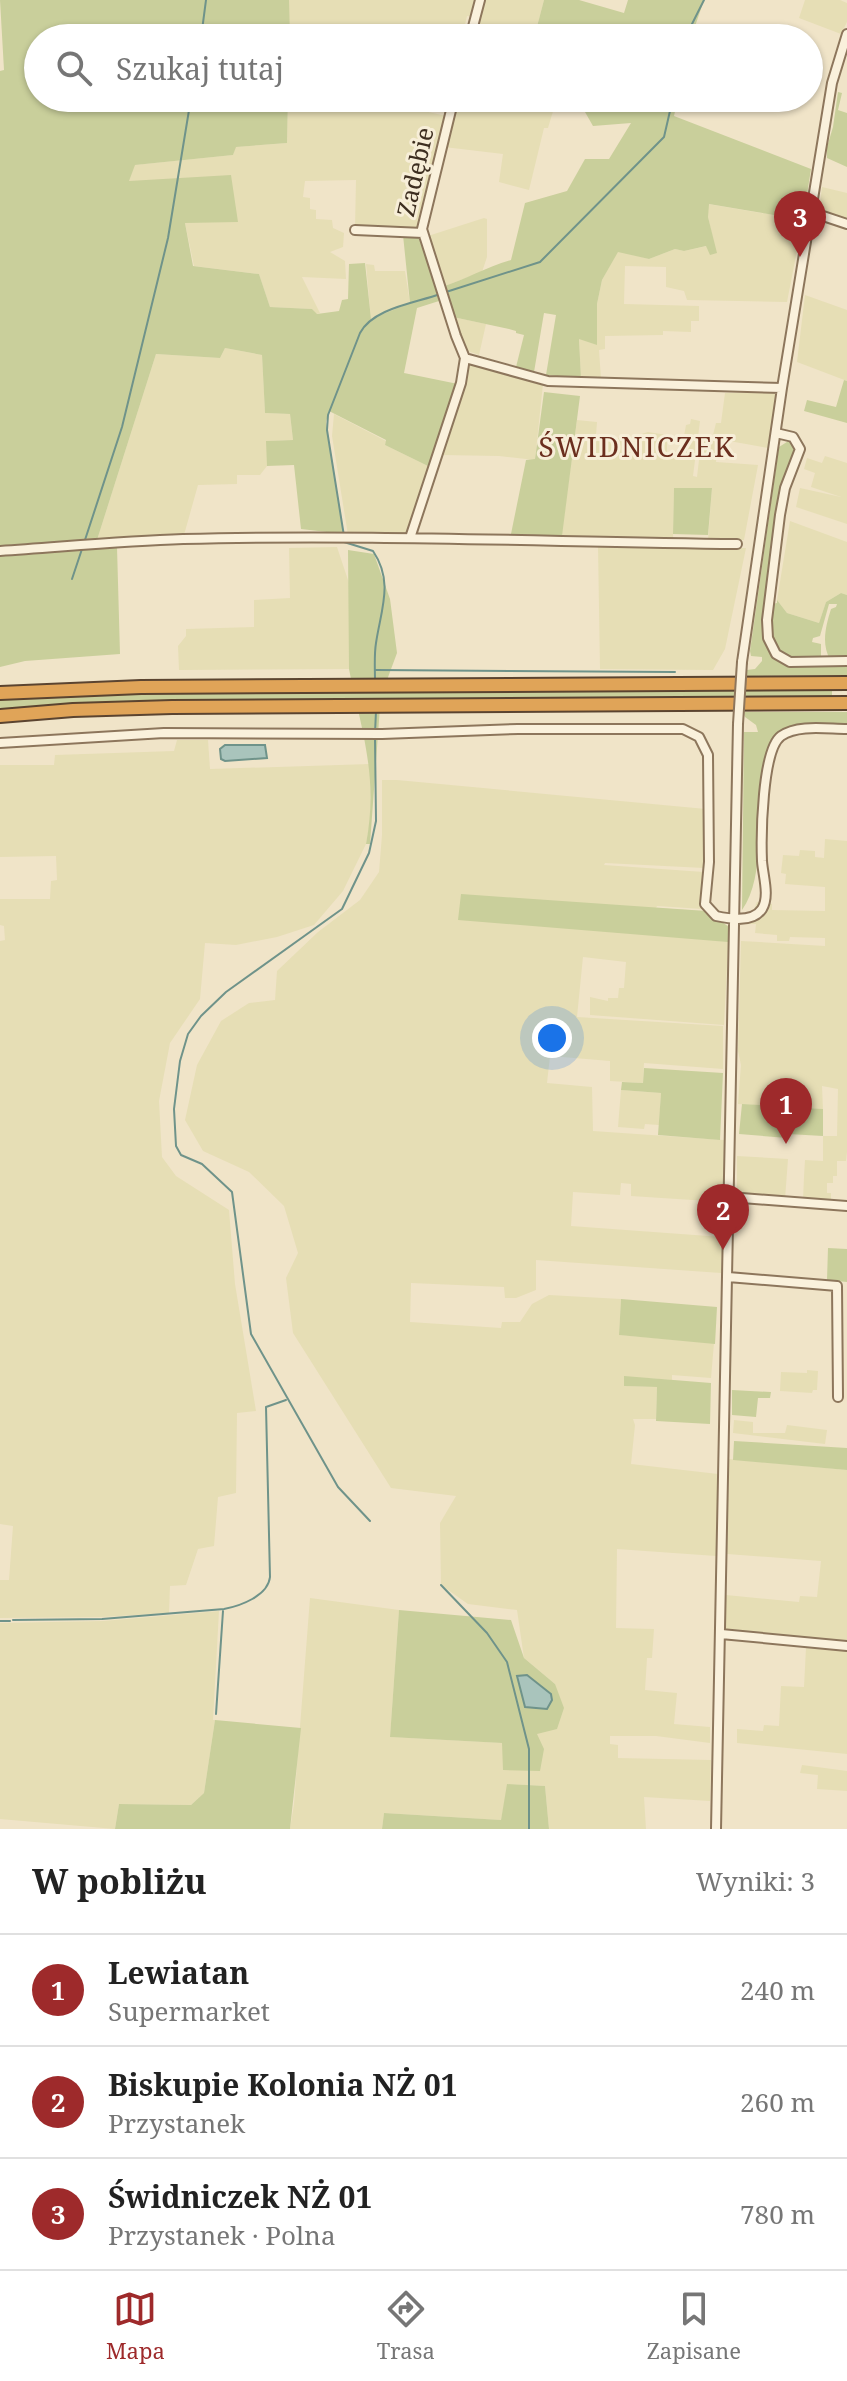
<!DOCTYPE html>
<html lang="pl">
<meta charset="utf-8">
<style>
:root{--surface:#fff;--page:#f2f2f2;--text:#222;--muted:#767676;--line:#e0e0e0;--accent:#9e2a2b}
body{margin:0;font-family:"Noto Serif",serif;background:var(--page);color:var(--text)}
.you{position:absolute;left:552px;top:1038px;width:28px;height:28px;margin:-20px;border:6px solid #fff;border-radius:50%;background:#1a73e8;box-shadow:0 0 0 12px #1a73e833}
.badge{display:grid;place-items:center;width:52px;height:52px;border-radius:50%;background:var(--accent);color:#fff;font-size:26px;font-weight:700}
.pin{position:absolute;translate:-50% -66px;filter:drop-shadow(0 2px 4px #0008)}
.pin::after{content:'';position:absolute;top:42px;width:28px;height:24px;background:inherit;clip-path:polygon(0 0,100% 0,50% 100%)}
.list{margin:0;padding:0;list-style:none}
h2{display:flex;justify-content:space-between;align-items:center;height:104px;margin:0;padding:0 32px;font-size:34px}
h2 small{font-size:26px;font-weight:400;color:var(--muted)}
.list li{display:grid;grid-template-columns:52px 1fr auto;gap:24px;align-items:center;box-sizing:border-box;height:112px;padding:0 32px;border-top:2px solid var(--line)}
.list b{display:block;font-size:30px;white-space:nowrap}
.list p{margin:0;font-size:26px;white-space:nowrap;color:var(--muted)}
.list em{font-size:26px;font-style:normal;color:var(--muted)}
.icon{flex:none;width:44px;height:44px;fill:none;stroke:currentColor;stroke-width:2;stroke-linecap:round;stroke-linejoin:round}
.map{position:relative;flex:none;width:847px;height:1829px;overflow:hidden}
.search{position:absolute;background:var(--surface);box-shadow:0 2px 6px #0004;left:24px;right:24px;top:24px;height:88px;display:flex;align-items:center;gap:20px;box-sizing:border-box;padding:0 28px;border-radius:44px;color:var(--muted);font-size:30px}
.sheet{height:440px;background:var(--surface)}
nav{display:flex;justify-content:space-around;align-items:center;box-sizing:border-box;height:112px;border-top:2px solid var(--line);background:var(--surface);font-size:22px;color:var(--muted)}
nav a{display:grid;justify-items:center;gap:4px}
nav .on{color:var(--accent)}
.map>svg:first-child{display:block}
</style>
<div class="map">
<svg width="847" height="1829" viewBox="0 0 847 1829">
<rect width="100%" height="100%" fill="#f0e4c8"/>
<path fill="#e6deb5" d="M288,0H477L473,17L467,16L462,38H414L391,30L389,38H288Z
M484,0H544L534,38H474Z
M805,0H840L847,3V22L841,34L799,18Z
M288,98H367L446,116L424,197L418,228L415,231L355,228L356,180L305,181L303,197L310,198V209L316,210V219L332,220L333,228L344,233L343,247L330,252L345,261L346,279L302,277L320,313L316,314L312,309L270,307L259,274L194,266L185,223L128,182L134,165L233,155L235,147L287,143Z
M458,98H557L548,128H544L529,190L499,182L503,154L444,147Z
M822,187L847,193V222L819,212Z
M708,204L803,220L787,302L687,300L684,291L666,287V267L625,266L624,304L699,306V321H691V332L663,331V335L605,336V349L599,350L601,379L581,378L579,338L597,344V304L602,280L618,251L649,259L675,249L684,251L707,246L716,253L708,217Z
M484,218L487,219V257L482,272L442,287L428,236Z
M366,264L374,265L375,271H405L410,303L371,320Z
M805,295L847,310V381L797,362Z
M453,317L486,324L479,355L465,350Z
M225,348L262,355L265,413L290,414L293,440L267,441V466L260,475H237V484L198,485L184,535L97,540L156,354L220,358Z
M475,362L543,384L535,460L499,456L441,455L470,364Z
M772,392L775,394V401L768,448L718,439L716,462L758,465L744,540H708L712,488H674L673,539L561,538L577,420L597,422L596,435L624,439L648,432L667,435V457L679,459L682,437L684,436L686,425L690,424L691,419L700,421L693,476L697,477L702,434L713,435L716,423H721L725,393Z
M334,414L386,441L385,445L430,467L405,535H348L332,436Z
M825,456L847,463V524L796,507L800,488L841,497L811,487L815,473L804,469L807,458L822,463Z
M790,521L847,542V595L841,593L826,602L819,623L787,613L777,600Z
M598,546L746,548L725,649L713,670L600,669Z
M337,547L349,583V669L179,670L178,646L186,636V629L254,627V600L290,598L289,548Z
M177,740H208L210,769L370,764L371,817L366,844L343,891L314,925L277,937L236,945L205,943L200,999L170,1043L159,1101L162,1157L176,1176L229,1210L235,1284L256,1411L237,1413L236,1493L218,1497L214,1546L198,1549L186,1585L170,1586L169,1613L102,1617L0,1618V1580H9L13,1526L0,1524V941L5,940L4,926L0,925V899H50L51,881L57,880L56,856L0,857V765H54L55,755L174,751Z
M382,780H397L706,809L704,868L605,863L604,865L704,872L702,909L657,906L656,908L706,911L729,927L724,1025L590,1015V997L608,1001V998H618L619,988H624L626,962L583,957L577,1017L723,1026V1069L644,1063L643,1083L610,1081V1061L550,1056L547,1083L592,1087L593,1131L724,1140L723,1202L631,1196V1184L621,1183L620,1195L573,1192L571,1226L722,1237L721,1273L536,1260V1290L516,1298H505L504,1287L411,1283L410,1322L501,1328L502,1322H520L532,1304L549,1295L621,1299L619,1335L714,1343L711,1378L672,1375V1380L647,1378L624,1386L657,1387L656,1419H633L635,1425L631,1464L718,1474L716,1556L617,1549L616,1628L654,1629L652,1658H647L645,1690L677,1693L674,1724L710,1727V1743L656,1736H610V1744L618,1745V1758L711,1760L710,1801L644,1797L646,1829H549L545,1786L508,1784L501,1820L384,1813L382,1829H290L294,1804L310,1598L399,1610L390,1737L503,1743L537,1734L555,1684L524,1658L517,1610L468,1604L441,1585L440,1523L456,1496L391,1488L293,1333L286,1278L298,1253L284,1206L249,1172L203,1151L185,1120L197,1065L221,1021L249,1003L275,1000L277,971L318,932L360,900L379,872L382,835Z
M825,839L847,841V1152L846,1161H837V1176H833V1183H827V1193H831V1201L803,1200L804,1177L805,1160L823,1161V1136H837L838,1089L822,1086L823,1109L738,1104L741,1065L738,1051L741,941L825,946V938L790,937L789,941H777V935L755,933L756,924H748L757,902L772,904V910L825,911V887L785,884L786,874L781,873L783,855L799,856L800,850L815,851V857L824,858Z
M621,1090L661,1093L659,1125L645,1124L644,1129L618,1127Z
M737,1156L788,1159L785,1199L741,1196L737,1189Z
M807,1370L818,1371L817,1390H813L812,1393L780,1391L781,1372L807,1373Z
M734,1420L753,1422V1433H785L787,1425L827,1430L825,1444L733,1433Z
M729,1459L847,1470V1644L725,1632L726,1595L799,1602L800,1596L817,1597L821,1561L727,1554Z
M219,1611L213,1720H215L204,1793L191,1805L119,1804L115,1829L0,1819V1623L103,1621Z
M806,1648L847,1651V1754L737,1743V1729L763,1731L764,1725L779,1726L781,1686L804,1687Z
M802,1765L847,1771V1791L817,1789L818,1775L800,1773Z"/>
<path fill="#c9cf9b" d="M0,0H289L290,38H38V98H288L287,143L236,147L233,155L135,165L129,181L231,175L238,222L185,223L193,266L259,274L270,307L312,309L317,314L339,311L342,300L348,299L349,264L365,263L371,319L410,303L403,235H417L421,239L439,301L417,308L404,373L458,384L430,467L385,445L386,440L329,411L326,422L344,534L301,529L294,465L267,466L266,441L293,440L290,414L265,413L262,355L225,348L220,358L156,354L97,540V548L117,547L120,654L25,661L0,667V71L4,70Z
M544,0H579L624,13L628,0H704L691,38H534Z
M838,92L842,93L838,110L847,113V167L827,158V147L833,127Z
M588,98H678L674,116L811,169L803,220L709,204L708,217L717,253L710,255L706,246L684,251L675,249L649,259L618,252L602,280L597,304V345L579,339L581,378L546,375L556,315L544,313L534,372L516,367L524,335L516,333V331L509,329L453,317L442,287C466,279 487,267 511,260L525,203L567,191L585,159H609L631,123L593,126L585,112Z
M844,380L847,381V423L804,411L807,400L836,407Z
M544,392L580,396L562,536L511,534L526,460L535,459Z
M790,440L795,453L764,630C769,677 812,666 847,665V675L747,676V670L755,669L762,661V657L751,656L750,651L779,447Z
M674,488H712L708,535L673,534Z
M348,550L374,554L390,599L397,653L384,688H832V699L380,707L370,844H366C376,791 368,753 356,701L0,712V698L27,695L353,689L349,669Z
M841,593L847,595V658L830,659C821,644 826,625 831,609L836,607L837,604H829L820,636L813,638L812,642L821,644V658C773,660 769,651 772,604L777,603V600L787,613L819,623L826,602Z
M744,712H847V726L778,734C745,773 774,866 742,910L744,732H758L756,725L745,717Z
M461,894L706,911L729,927L728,942L458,920Z
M644,1068L723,1073L720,1140L658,1135L661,1093L621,1090L622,1082L643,1083Z
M742,1104L823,1109V1136L788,1134L787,1138L739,1134Z
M828,1248L847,1249V1282L827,1280Z
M621,1299L717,1307L715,1344L619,1335Z
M624,1376L711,1383L710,1424L656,1421L657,1387L624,1386Z
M732,1390L771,1392L770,1398H758L756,1417L732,1415Z
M734,1441L847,1448V1470L733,1460Z
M399,1610L511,1620L524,1658L555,1684L564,1708L557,1729L537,1734L544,1749L540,1771L503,1770L502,1743L390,1737Z
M215,1720L301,1728L290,1829H115L119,1804L191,1805L204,1793Z
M507,1784L545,1786L549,1829H382L384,1813L501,1820Z"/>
<path fill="#a9c4bc" stroke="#6f938a" stroke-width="2" d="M225,745H265L267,758L225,761L221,759L220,749Z
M527,1675L551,1694L552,1700L547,1709L525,1707L517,1676Z"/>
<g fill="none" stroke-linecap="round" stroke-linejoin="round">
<path stroke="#6f938a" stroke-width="2" d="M201,38L206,0
M685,38L704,0
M446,292L540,262L664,137L673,98
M344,536L327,430L328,415L360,333C373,308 416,303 440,294
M344,542L373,551C394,582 381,609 376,643C374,655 375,668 375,681
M84,543L122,427L168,238L191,98
M72,579L82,549
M376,670L675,672
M375,733L376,711
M370,1521L338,1487L251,1334L232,1192L202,1164L181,1155L176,1146L174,1109L180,1061L188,1034L201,1016L226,992L342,909L369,853L376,821L375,739
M441,1585L487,1633L507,1662L529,1749V1829
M13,1620L102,1619L224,1609C240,1606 268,1596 270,1577L266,1407L286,1400
M0,1621H10
M216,1714L223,1611"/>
<defs>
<path id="minor" d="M470,38L480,0
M454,98L422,229L456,336L465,358L548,381L782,388
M811,212L847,224
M355,230L423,233
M776,433L793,437L800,449L785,488L780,515L767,620L768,638L776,654L790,662L847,661
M410,538L461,383L465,358
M0,551C61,547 122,541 183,539C367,534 552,542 737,544
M742,662L782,388L832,83L847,34
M0,743L164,733L382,734L518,729H683L699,737L708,755L709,862L705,904L716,916C730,919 753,923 762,909C770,896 763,876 762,861C761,836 762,750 781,736C798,724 827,729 847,729
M729,1197L847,1206
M728,1277L837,1286L838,1397
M721,1634L847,1646
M716,1829L738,724"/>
<path id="highway" d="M0,693L141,687L847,683
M0,716L73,710L172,707L847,703"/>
</defs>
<use href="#minor" stroke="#8d765c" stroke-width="12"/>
<use href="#highway" stroke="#5b4430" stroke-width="16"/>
<use href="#minor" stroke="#faf1dc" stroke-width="8"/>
<use href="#highway" stroke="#e0a458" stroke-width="12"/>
<defs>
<path id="minor-bridge" d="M738,724L742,662"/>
</defs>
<use href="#minor-bridge" stroke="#8d765c" stroke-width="12" stroke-linecap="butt"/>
<use href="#minor-bridge" stroke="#faf1dc" stroke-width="8"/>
</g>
<g text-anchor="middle" stroke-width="6" stroke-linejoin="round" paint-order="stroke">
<g font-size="24" fill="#3d2e20" stroke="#f7eed8">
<text transform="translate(416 172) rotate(-77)" y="8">Zadębie</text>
</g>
<g font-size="28" letter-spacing="2" fill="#6b2e1e" stroke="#f7eed8">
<text x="637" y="457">ŚWIDNICZEK</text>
</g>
</g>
</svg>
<div class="you"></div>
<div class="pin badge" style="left:786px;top:1144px">1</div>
<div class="pin badge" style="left:723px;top:1250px">2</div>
<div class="pin badge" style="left:800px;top:257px">3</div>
<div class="search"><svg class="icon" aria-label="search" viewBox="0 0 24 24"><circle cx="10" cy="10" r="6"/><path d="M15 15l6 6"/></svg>Szukaj tutaj</div>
</div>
<section class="sheet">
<h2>W pobliżu<small>Wyniki: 3</small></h2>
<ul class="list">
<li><span class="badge">1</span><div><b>Lewiatan</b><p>Supermarket</p></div><em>240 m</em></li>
<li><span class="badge">2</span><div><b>Biskupie Kolonia NŻ 01</b><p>Przystanek</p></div><em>260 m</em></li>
<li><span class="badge">3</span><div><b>Świdniczek NŻ 01</b><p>Przystanek · Polna</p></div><em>780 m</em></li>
</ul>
</section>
<nav>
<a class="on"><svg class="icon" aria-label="map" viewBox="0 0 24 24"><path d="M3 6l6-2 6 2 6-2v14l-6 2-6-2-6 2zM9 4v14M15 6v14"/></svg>Mapa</a>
<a><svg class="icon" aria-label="directions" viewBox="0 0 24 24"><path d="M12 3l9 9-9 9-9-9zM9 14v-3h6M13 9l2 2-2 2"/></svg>Trasa</a>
<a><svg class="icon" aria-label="saved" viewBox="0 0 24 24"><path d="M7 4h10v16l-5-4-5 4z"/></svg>Zapisane</a>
</nav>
